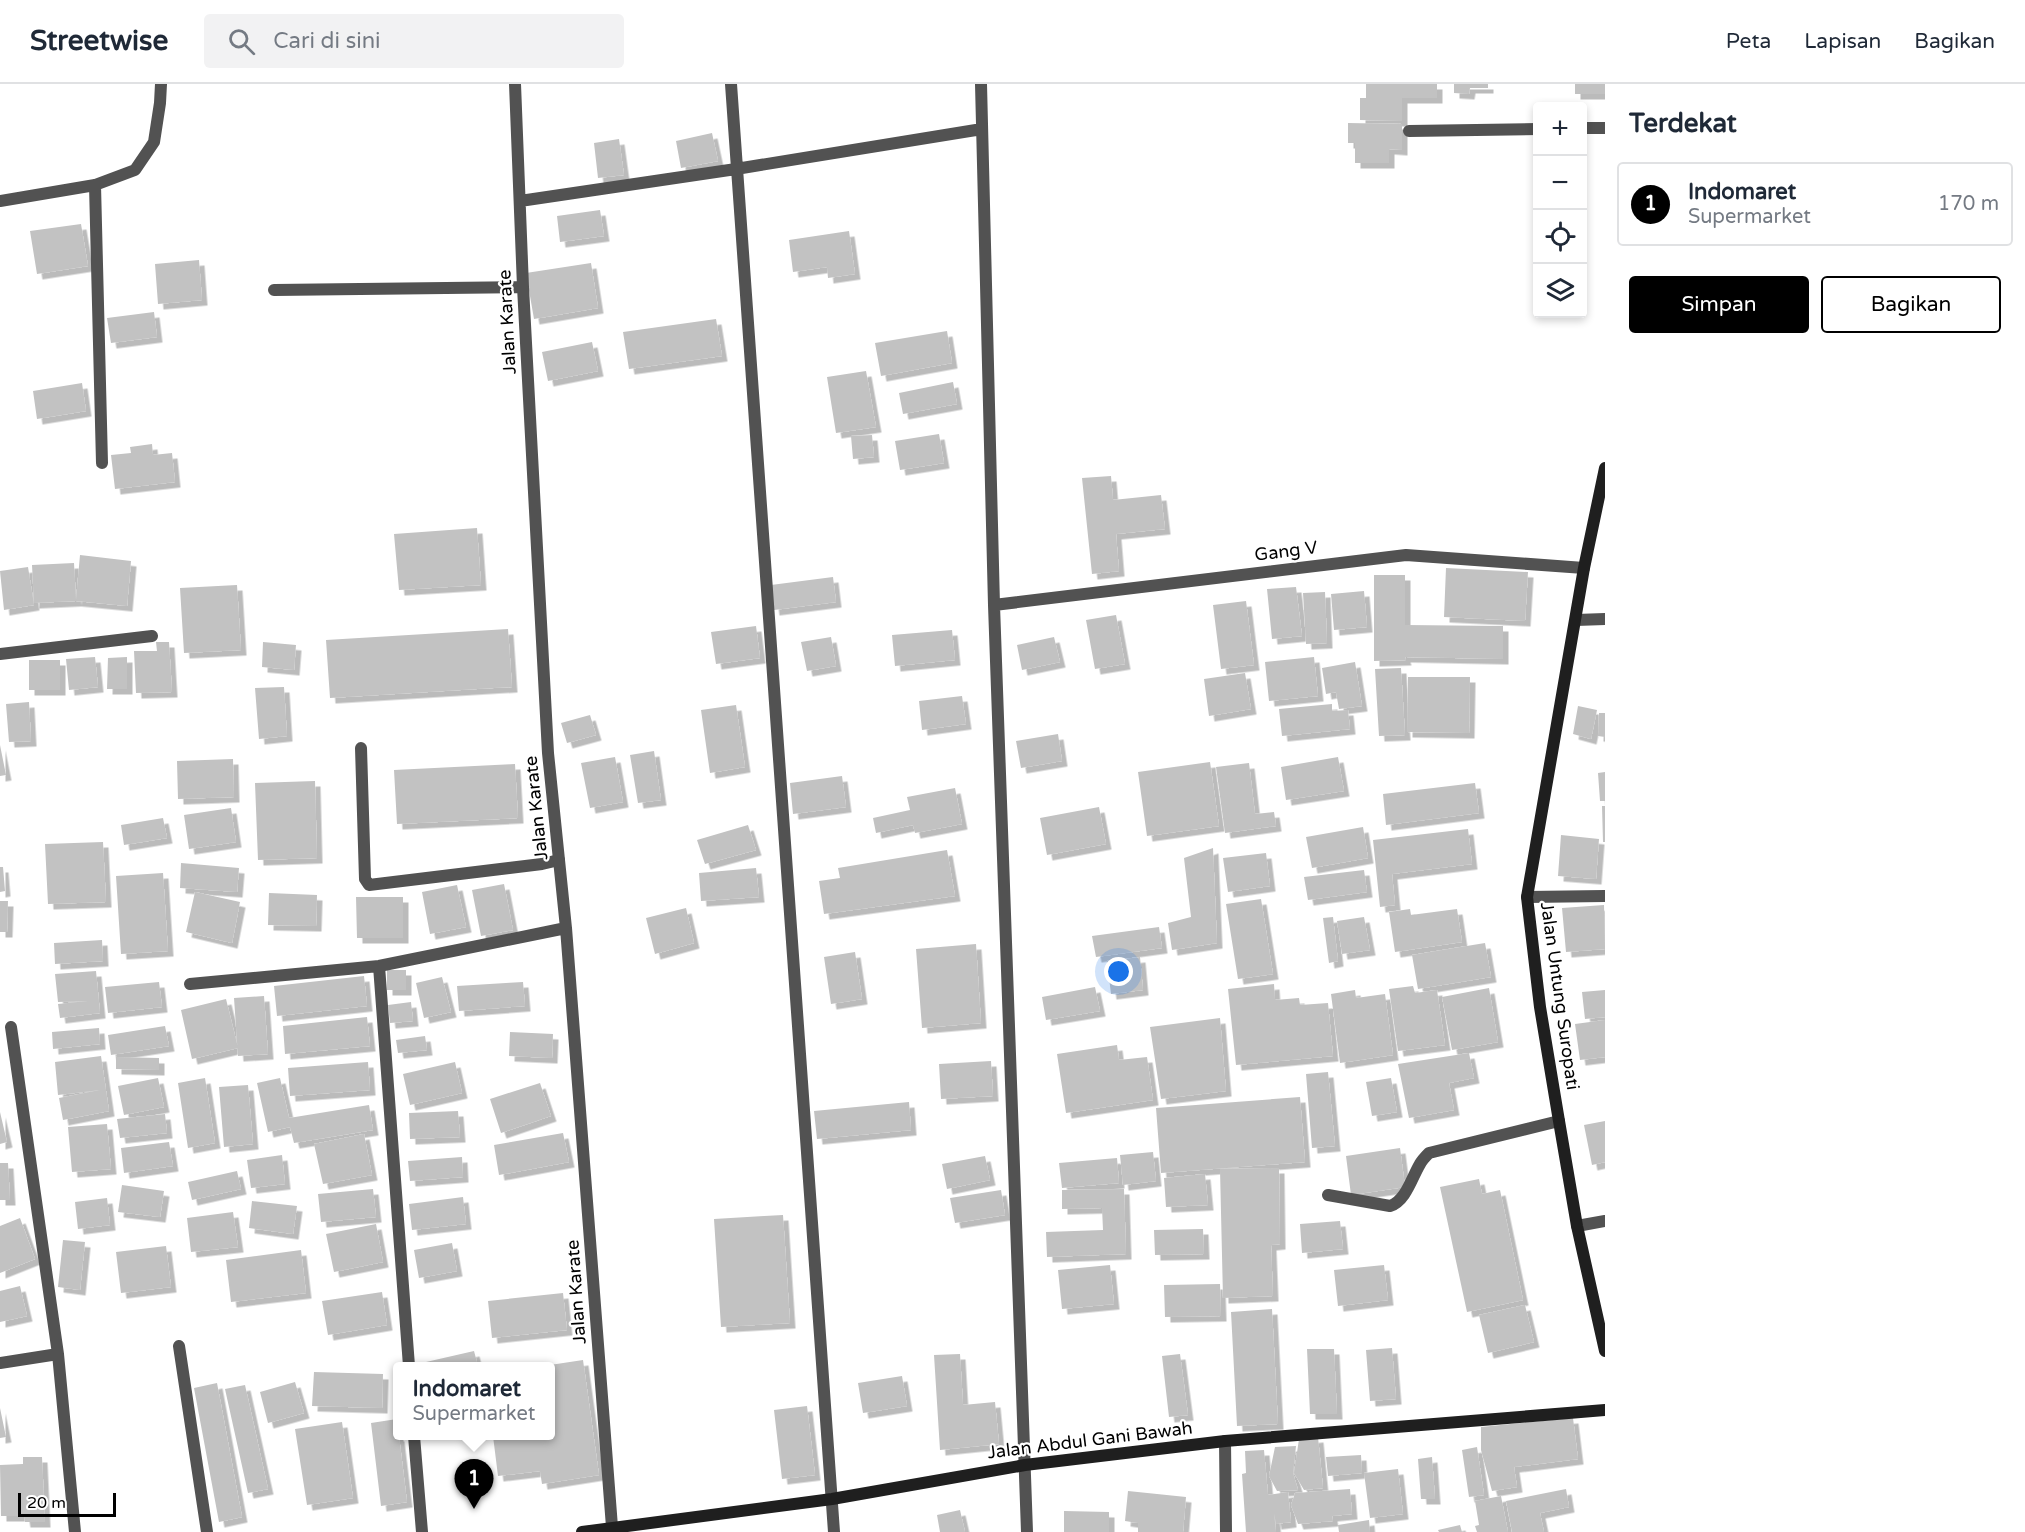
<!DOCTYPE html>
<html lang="id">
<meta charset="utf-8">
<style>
:root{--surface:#fff;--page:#f2f2f3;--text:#1f2937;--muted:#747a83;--line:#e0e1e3;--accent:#000}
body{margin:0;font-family:"Varela Round",sans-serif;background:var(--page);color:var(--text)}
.controls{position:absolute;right:18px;top:18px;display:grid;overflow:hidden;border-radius:6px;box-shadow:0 3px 9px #0003}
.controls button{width:54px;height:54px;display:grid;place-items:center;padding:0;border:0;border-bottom:2px solid var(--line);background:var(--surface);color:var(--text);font:30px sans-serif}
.scale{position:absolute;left:18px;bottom:15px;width:98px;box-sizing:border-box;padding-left:6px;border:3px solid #000;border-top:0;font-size:16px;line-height:21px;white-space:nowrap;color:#000;-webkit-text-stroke:4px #fff;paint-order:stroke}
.you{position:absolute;left:1119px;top:888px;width:21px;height:21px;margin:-15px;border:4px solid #fff;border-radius:50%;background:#1a73e8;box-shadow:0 0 0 9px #1a73e833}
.badge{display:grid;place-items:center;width:39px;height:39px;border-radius:50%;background:var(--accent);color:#fff;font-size:20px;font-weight:700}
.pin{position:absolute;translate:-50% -50px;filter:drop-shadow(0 2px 3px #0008)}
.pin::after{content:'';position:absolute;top:32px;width:21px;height:18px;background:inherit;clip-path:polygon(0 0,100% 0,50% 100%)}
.popup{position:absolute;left:393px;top:1278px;width:162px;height:78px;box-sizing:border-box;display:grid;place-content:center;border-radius:6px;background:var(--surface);filter:drop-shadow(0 2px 4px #0005);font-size:20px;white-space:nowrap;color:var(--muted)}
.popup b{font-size:22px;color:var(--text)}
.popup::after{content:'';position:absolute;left:50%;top:100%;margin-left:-12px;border:12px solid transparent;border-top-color:var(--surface)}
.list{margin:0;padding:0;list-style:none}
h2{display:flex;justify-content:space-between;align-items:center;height:78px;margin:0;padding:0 24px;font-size:26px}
h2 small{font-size:20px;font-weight:400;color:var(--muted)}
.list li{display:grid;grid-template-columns:39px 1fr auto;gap:18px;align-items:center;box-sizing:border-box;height:84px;margin:0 12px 12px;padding:0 12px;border:2px solid var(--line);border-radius:6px}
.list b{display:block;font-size:22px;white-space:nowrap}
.list p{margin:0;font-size:20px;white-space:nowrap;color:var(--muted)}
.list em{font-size:20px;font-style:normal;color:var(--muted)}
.actions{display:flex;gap:12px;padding:18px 24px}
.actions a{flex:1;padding:14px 0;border:2px solid var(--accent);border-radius:6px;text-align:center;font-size:21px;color:var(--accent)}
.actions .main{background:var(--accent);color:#fff}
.icon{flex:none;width:33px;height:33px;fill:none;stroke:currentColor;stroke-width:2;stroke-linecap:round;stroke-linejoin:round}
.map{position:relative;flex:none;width:1605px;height:1448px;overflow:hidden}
header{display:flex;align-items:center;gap:36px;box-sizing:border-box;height:84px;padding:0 30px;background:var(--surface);border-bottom:2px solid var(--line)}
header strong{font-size:28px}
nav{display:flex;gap:33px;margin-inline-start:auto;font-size:21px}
.search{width:420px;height:54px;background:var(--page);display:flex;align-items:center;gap:15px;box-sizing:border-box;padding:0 21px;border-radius:6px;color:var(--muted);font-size:22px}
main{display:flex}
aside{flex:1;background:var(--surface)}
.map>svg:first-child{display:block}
</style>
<header>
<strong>Streetwise</strong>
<div class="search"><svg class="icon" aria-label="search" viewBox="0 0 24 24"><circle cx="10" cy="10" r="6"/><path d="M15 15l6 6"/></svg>Cari di sini</div>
<nav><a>Peta</a><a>Lapisan</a><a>Bagikan</a></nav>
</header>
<main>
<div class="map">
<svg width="1605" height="1448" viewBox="0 0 1605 1448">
<defs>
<filter id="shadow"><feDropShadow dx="5.5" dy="5.5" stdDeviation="0" flood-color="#0004"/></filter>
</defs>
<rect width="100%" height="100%" fill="#fff"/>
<path fill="#c2c2c2" filter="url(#shadow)" d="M1366,0H1437V14H1402V37L1360,36V14H1366Z
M1454,0H1488V4H1470L1469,10L1454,9Z
M1575,0H1605V10H1575Z
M1348,39L1402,40V66L1389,65V79H1355V59H1348Z
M712,49L718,77L681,84L676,57Z
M619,55L624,91L598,94L594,59Z
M600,126L604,152L560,158L557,132Z
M81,140L88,182L37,190L30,147Z
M849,147L855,190L828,194L827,183L793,188L789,156Z
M199,176L202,216L158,220L155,180Z
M591,179L598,224L534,235L526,189Z
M154,228L157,253L111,259L107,234Z
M716,235L722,272L629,285L623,248Z
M947,247L952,279L881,292L875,259Z
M592,258L598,287L548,297L542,268Z
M866,287L876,343L836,349L827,293Z
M953,298L957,320L903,330L899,309Z
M82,299L86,327L37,335L33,307Z
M939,350L944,379L900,386L895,357Z
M872,351L874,373L853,375L851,352Z
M152,360L153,371L172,369L175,398L115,405L111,371L131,369L130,363Z
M1111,392L1113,416L1161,411L1165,445L1116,450L1119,487L1092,490L1082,394Z
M477,444L481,501L399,506L394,450Z
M80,471L131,477L127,522L76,517L34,519L32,481L74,479L76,516Z
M28,483L34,521L4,526L0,487Z
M1446,484L1528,488L1525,537L1444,533Z
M1374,491H1405V541L1503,542V575L1405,573L1406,576L1374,577Z
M833,493L836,518L774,526L771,501Z
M237,501L241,566L184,569L180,504Z
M1296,503L1302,552L1272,555L1267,505Z
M1364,507L1367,543L1334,546L1331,510Z
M1325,508L1327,559L1306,560L1303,509Z
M1246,517L1254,581L1221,585L1213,521Z
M1116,531L1125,580L1095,585L1086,536Z
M756,542L760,574L716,580L711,548Z
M508,545L512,603L330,614L326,556Z
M952,546L955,576L895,582L892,551Z
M831,553L836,582L807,587L801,558Z
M1054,553L1060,578L1022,586L1017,561Z
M156,558H169L172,608L136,609L134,567H157Z
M263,558L296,561L294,586L262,583Z
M95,573L98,603L69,606L66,575Z
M127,573V605H107L108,574Z
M1314,573L1318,612L1269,617L1265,578Z
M29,576H60V606H29Z
M1355,578L1362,622L1339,625L1336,608L1326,610L1322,584Z
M1401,584L1405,651L1379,652L1375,585Z
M1245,589L1251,625L1209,632L1204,595Z
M1408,593H1470L1469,649L1407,648Z
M284,603L287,652L259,655L255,604Z
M962,612L966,640L922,646L919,617Z
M29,618L31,657L9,658L6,620Z
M1332,620V627L1348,626L1350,645L1282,652L1279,625Z
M736,621L745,683L710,689L701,626Z
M1578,622L1597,626L1591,655L1573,650Z
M1599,629H1605V653L1598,652Z
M590,631L596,651L567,659L561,639Z
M1058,650L1062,677L1021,684L1016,657Z
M0,661L6,691L0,692Z
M654,667L661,716L638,719L630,671Z
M615,673L623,718L590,724L581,679Z
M1338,673L1344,707L1286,716L1281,683Z
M233,675L234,713L178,715L177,677Z
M1210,678L1219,742L1147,752L1138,688Z
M1249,679L1255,730L1274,728L1276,742L1225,749L1216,683Z
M515,680L518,734L397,740L394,686Z
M1605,688V717H1600L1598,689Z
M842,692L846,723L793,730L790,699Z
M315,697L317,774L258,776L255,699Z
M1475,699L1479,729L1386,741L1383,710Z
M955,704L962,740L915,749L913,741L876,749L873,734L910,726L907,713Z
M1602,722H1605V758H1603Z
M1099,723L1106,760L1047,771L1040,734Z
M231,724L236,758L189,765L184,731Z
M163,734L167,754L124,761L121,741Z
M748,741L756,766L705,780L697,756Z
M1363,743L1368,774L1312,784L1306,753Z
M1468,745L1472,780L1392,790L1395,821L1380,823L1373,756Z
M1561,751L1599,755L1596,795L1558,792Z
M103,758L106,818L48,820L45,760Z
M1213,764L1217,859L1172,866L1168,839L1191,833L1184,774Z
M947,766L955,812L824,830L819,797L840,794L838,784Z
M1266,769L1270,802L1228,808L1223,774Z
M181,779L239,784L237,808L180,804Z
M0,783H3L5,807L0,808Z
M756,784L759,813L701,817L699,789Z
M1364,786L1367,808L1308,816L1304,793Z
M163,789L168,867L121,870L116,792Z
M504,800L513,846L481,852L472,806Z
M457,801L466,843L430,850L422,808Z
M195,808L240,818L232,859L186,848Z
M269,809L317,811L316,842L268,841Z
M356,813H403V854H357Z
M1261,815L1273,890L1238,895L1226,820Z
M0,817H8L7,848H0Z
M1604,821L1605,865L1566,868L1562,824Z
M686,824L694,859L655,870L646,834Z
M1410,825L1411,831L1457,825L1462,858L1395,868L1389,828Z
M1333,833L1338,877L1329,879L1323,834Z
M1364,833L1370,866L1342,870L1337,837Z
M1159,843L1162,864L1096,873L1092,852Z
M102,856L103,877L55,880L54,859Z
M1485,859L1491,893L1418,905L1412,871Z
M976,860L981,939L922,944L916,865Z
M855,868L862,915L831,920L824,873Z
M1140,873L1143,906L1111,910L1107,877Z
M387,886H406V906H387Z
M96,887L100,929L60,934L58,920L88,917L58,918L55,890Z
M364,892L367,922L277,932L274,902Z
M442,893L451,928L424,934L416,899Z
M159,898L162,923L108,929L105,903Z
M523,898L525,922L459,927L457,902Z
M1274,900L1275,916L1299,914L1300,921L1328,919L1333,972L1236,981L1228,905Z
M1413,902L1415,909L1437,906L1445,961L1398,967L1389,905Z
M1095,903L1100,927L1046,936L1042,913Z
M1489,904L1498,958L1452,966L1442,913Z
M1355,906L1356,914L1385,910L1393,971L1340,979L1331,910Z
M1605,906V933L1585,935L1582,908Z
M264,912L268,970L238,972L234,914Z
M226,915L238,964L192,975L181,926Z
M411,918L413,937L390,939L388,921Z
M367,933L370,962L285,970L283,942Z
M1220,934L1226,1007L1161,1015L1150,943Z
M1605,936V973L1580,976L1575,940Z
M165,942L169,962L111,971L108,951Z
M99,944L100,960L53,965L52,948Z
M510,948L553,950L552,974L509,972Z
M425,952L427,966L398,969L396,956Z
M1117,961L1119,976L1147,973L1153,1016L1066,1029L1057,970Z
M1469,969L1474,994L1449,999L1454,1026L1409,1034L1398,980Z
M101,972L109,1027L63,1036L59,1014L100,1006L58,1011L55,978Z
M116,973L159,974V986L116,985Z
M991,977L993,1012L941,1015L939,980Z
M368,978L370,1006L290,1012L288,984Z
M455,978L462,1009L410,1021L403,990Z
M1328,988L1335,1062L1312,1064L1306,990Z
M158,994L164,1023L124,1031L118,1002Z
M205,994L215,1059L188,1064L178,999Z
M280,994L289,1034L369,1021L373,1046L294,1059L290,1043L268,1048L257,999Z
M1391,994L1397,1028L1372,1032L1366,998Z
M540,999L551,1032L501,1049L490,1015Z
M248,1001L253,1060L224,1063L219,1003Z
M1300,1013L1305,1078L1161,1089L1156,1024Z
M909,1018L911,1046L817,1055L814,1027Z
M458,1027L460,1053L410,1055L409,1029Z
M0,1028L7,1058L0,1060Z
M165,1030L167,1049L120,1054L117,1035Z
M1605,1037V1078L1592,1081L1584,1041Z
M107,1040L111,1085L72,1088L68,1043Z
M563,1049L569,1078L499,1091L494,1061Z
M364,1050L372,1091L323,1100L314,1060Z
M169,1058L173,1082L124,1089L121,1064Z
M1400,1064L1405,1103L1351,1111L1346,1072Z
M1153,1068L1156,1097L1123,1101L1120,1071Z
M282,1071L285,1100L251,1104L247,1076Z
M985,1072L990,1096L947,1105L942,1080Z
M462,1073L463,1093L410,1097L408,1077Z
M1117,1074L1119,1099L1062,1104L1059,1079Z
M0,1079H8L10,1116H0Z
M1279,1084L1280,1160L1271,1161L1273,1212L1223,1214L1220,1085Z
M237,1087L241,1105L192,1116L188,1098Z
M1205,1090L1208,1121L1166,1123L1164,1094Z
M1479,1095L1482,1110L1500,1106L1523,1216L1467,1228L1440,1103Z
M122,1101L164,1107L160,1133L118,1128Z
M373,1105L376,1133L321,1138L318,1110Z
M1124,1105L1126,1170L1047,1173L1046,1148L1103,1146L1102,1124L1062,1125V1106Z
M1001,1106L1005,1131L955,1139L950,1114Z
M463,1113L466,1140L412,1146L409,1120Z
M107,1114L110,1141L78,1145L75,1118Z
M252,1117L297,1122L293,1150L249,1144Z
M233,1128L238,1163L191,1168L187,1134Z
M783,1131L790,1239L721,1243L714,1135Z
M20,1134L35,1175L0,1189V1142Z
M1340,1137L1343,1165L1302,1169L1300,1140Z
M376,1140L383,1178L334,1188L326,1150Z
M1203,1145L1204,1170L1155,1171L1154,1146Z
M63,1156L85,1158L80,1206L58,1203Z
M452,1159L457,1187L419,1194L414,1166Z
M166,1162L171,1203L121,1209L116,1168Z
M301,1166L306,1209L231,1218L226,1176Z
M1110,1181L1114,1220L1062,1225L1058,1186Z
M1384,1181L1388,1216L1338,1222L1334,1186Z
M1220,1200L1221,1232L1165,1233L1164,1201Z
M20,1202L27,1232L0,1238V1207Z
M382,1208L387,1241L328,1251L322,1217Z
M563,1209L567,1246L492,1254L488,1217Z
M1525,1221L1534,1258L1488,1269L1479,1231Z
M1272,1225L1278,1340L1237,1342L1231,1228Z
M1392,1264L1396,1315L1370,1317L1366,1266Z
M1307,1265H1334L1337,1330H1310Z
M474,1267L478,1282H427L426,1278Z
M960,1270L963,1321L995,1318L999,1360L940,1366L934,1271Z
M1180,1270L1188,1331L1169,1333L1162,1272Z
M583,1276L599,1391L542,1400L540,1387L498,1392L493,1352H550V1281Z
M314,1288L383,1290L382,1324L312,1322Z
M902,1292L907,1322L863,1329L858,1299Z
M295,1298L304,1329L268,1339L260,1308Z
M217,1299L242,1433L219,1438L194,1304Z
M245,1301L268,1405L248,1409L225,1305Z
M807,1322L815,1391L782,1395L774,1326Z
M0,1324L6,1353L0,1354Z
M1573,1334L1578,1375L1514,1383L1517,1403L1492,1407L1481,1366V1343Z
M397,1335L398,1352H399L407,1418L381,1422L371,1339Z
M342,1338L353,1414L307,1421L295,1345Z
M1318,1353L1323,1404L1304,1406L1294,1389L1299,1355Z
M1296,1362L1293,1389L1298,1406L1277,1407L1269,1392L1275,1363Z
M1477,1363L1484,1411L1469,1413L1462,1366Z
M1264,1366L1268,1411L1288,1408L1291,1438L1276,1440L1274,1429L1276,1448H1246L1242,1390L1246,1389L1245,1367Z
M1361,1371L1362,1389L1328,1392L1326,1373Z
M23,1373H42L45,1438H25L24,1432H1L0,1381L23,1380Z
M1432,1373L1435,1415H1421L1418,1375Z
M1398,1385L1403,1430L1370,1434L1364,1389Z
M1350,1405L1352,1430L1332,1432L1333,1437L1298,1440L1291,1421L1295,1409Z
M1566,1405L1569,1423L1540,1429L1544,1448H1512L1506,1417Z
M1128,1407L1186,1413L1183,1448H1138V1439L1125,1437Z
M1501,1412L1508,1448H1477L1475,1442L1479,1441L1475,1417Z
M960,1426L965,1448H940L937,1431Z
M1064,1427L1109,1428V1448H1064Z
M1369,1436L1370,1448H1339L1338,1441Z
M1460,1441L1462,1448H1439L1438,1446Z"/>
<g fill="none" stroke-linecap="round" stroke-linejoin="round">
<path stroke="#525252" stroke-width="12" d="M361,664L365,795L369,801L542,780L559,776
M179,1262L207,1448"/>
<path stroke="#525252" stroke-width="12" d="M515,0L523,203L548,669L566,844L612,1443
M731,0L834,1448
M981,0L994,521L1027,1448
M1582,44H1605
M1409,47L1538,45
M95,101L102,379
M0,117L95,101L135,86L154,58L160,19L161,0
M520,117L736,85L982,45
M274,206L523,203
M994,521L1406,471L1584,484
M1576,536L1605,535
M0,570L152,552
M1527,813L1605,812
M379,882L409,1282
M190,900L379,882L566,844
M11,943L58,1270L75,1448
M1328,1111L1390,1122C1406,1117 1412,1093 1420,1080C1422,1076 1426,1072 1429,1069L1559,1037
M1577,1142L1605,1137
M0,1279L58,1270
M414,1352L422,1448
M1225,1357L1226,1448"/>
<path stroke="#1f1f1f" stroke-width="12" d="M1605,384L1584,484L1527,813L1540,923L1559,1037L1577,1142L1605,1267
M582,1448L832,1415L1025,1381L1225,1357L1605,1326"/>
</g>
<g text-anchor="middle" stroke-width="4.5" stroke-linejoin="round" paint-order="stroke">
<g font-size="18" fill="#000" stroke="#fff">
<text transform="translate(507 238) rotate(-93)" y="6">Jalan Karate</text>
<text transform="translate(1286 467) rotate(-7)" y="6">Gang V</text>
<text transform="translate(536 724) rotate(-96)" y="6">Jalan Karate</text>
<text transform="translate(1560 912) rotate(82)" y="6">Jalan Untung Suropati</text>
<text transform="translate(576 1208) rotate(-94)" y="6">Jalan Karate</text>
<text transform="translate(1090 1356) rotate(-7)" y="6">Jalan Abdul Gani Bawah</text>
</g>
</g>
</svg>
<div class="controls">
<button>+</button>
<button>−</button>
<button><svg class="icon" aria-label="locate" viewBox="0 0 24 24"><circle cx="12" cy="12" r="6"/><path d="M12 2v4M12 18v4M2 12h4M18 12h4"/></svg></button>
<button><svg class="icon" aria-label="layers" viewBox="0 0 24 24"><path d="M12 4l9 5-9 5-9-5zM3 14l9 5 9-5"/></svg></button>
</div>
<div class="scale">20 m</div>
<div class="you"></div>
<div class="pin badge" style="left:474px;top:1425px">1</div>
<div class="popup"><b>Indomaret</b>Supermarket</div>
</div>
<aside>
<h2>Terdekat<small></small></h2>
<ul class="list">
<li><span class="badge">1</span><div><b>Indomaret</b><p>Supermarket</p></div><em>170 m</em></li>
</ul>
<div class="actions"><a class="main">Simpan</a><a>Bagikan</a></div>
</aside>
</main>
